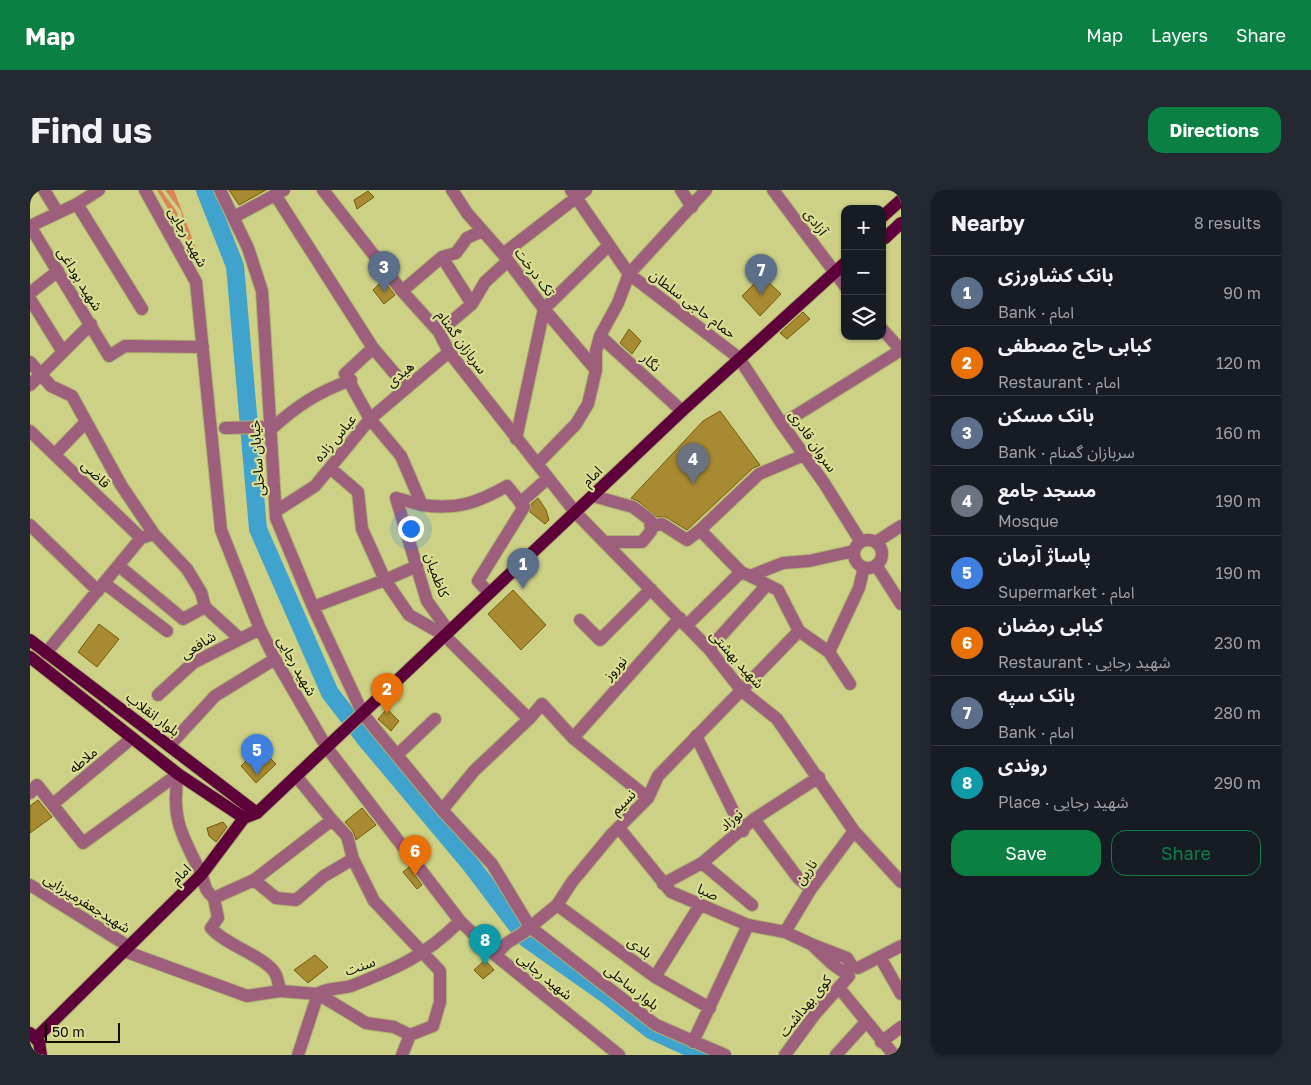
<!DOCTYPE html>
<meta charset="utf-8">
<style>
:root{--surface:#171b24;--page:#242831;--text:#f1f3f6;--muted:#9ea1a6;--line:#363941;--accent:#0b8043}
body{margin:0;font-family:"Golos Text","Noto Sans Arabic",sans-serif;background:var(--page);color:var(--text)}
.controls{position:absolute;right:15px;top:15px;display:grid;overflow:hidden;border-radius:10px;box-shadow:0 1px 4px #0004}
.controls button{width:45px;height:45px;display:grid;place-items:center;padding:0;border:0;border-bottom:1px solid var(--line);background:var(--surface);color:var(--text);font:25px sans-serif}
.scale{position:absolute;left:15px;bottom:12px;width:75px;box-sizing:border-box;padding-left:5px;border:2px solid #0d0c00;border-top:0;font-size:14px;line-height:18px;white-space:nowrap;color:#0d0c00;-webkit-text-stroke:4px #dade93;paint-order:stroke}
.you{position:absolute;left:380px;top:338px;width:18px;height:18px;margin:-12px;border:4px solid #fff;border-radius:50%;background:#1a73e8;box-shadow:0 0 0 8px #1a73e833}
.badge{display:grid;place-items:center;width:32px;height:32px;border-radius:50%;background:var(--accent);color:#fff;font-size:16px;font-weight:700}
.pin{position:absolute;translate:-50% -41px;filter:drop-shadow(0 1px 2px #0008)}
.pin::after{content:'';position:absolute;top:26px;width:18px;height:15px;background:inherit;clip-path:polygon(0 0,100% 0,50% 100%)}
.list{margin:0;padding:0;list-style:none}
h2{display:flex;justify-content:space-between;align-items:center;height:65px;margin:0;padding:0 20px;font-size:21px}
h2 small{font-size:16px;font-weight:400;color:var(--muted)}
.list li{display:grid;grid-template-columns:32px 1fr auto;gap:15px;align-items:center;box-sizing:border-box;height:70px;padding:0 20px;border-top:1px solid var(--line)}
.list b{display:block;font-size:19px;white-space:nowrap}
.list p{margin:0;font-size:16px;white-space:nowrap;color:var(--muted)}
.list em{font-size:16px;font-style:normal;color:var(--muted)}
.actions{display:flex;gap:10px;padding:15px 20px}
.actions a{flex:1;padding:11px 0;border:1px solid var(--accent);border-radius:15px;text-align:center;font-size:18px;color:var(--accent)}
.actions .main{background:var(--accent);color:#fff}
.icon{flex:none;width:28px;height:28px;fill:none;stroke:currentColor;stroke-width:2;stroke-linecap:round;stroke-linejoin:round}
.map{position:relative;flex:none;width:871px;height:865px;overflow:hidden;border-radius:15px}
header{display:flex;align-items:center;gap:30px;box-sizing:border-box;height:70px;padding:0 25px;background:var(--accent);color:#fff}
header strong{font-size:24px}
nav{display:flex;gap:28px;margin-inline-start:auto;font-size:18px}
.intro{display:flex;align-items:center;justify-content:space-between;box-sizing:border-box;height:120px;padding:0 30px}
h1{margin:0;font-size:35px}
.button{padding:12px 22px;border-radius:15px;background:var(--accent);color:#fff;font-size:18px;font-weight:700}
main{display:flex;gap:30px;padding:0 30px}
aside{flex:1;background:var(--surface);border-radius:15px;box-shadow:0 1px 4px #0004}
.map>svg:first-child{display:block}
</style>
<header>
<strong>Map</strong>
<nav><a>Map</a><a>Layers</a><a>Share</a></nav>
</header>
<div class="intro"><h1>Find us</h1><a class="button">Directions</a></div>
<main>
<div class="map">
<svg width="871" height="865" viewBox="0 0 871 865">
<rect width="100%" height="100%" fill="#cdd186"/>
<path fill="#db8755" d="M127,0H131L147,22L151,41Z
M135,0H144L167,61L163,62L157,50L151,21Z"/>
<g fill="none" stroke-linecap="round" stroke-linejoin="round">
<path stroke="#40a3ce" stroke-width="18" d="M175,0L205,76L228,339L300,503L337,551L441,675L497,749L578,806L621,840L675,865"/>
</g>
<path fill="#a78a32" stroke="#745c08" d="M199,0H236L209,15Z
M338,1L344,7L327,19L324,10Z
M732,86L751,104L730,126L712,106Z
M353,90L365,105L354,114L343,100Z
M773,122L780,129L757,149L750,143Z
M599,139L611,151L602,164L590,153Z
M690,221L730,275L723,278L657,340L636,327H627L608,311L601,308L673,231Z
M508,308L516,320L519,330L515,334L500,322L501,314Z
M483,400L516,435L491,460L458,424Z
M69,434L89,449L67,477L48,462Z
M357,519L369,531L361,541L348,529Z
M225,562L231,571L237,565L246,574L226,593L211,576Z
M8,610L22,627L0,643V616Z
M332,618L346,635L326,650L323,641L315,632Z
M193,632L197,637L186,652L179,646L177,638Z
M379,677L392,695L387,699L373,682Z
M285,765L298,777L278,793L264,780Z
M455,770L464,780L453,789L444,780Z"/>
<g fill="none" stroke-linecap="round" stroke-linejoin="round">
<defs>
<path id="minor" d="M14,0L28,23
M115,0L166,92L191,340L230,439L245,469L297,558L430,731L465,765L589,865
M190,0L218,58L232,101L246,328L283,417L333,524L412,620L462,674L500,737L626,835L695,865
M293,0L372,101L409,142L419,162L545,322L679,459L712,501L747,529L824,641L871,692
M422,0L437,23L473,64L514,119L566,180
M541,0L599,84L709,168L752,234L794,293L831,352
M651,0L662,17
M743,0L815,96
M47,14L112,119
M204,27L254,0
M0,36L79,166L95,156L173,157
M0,36L47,14L69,0
M473,64L556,0
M412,67L442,114
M372,101L412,67L426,63L437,48L452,41
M0,103L28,81
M0,109L33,162
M852,139L871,160
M409,142L442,114L455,92L478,71
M570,146L652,221
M343,158L377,198
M0,172L21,196L42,206L91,295L124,344L157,379L171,402L175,417L153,429L89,376
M0,195L61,134
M752,234L871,160
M195,238L231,237
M240,240C268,215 286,203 321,190
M0,241L111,348
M486,249L514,119L578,56
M25,264L56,232
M507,274L546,234L558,214L566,180V161L570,146L588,113L599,84L676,0
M300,278L328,302L332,339L355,390L387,376
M563,306L603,317L620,330L621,341L612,352H575
M366,308L392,315L371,266L340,229L419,162
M366,308L397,411L418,440
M490,313L518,288
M392,315C427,320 447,313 477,296L494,317L448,391L459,403
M246,321L285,296L340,229L315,184L343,158L246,6
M0,335L68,401
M621,336L632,334L657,350L670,340
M824 364a14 14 0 1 1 28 0a14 14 0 1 1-28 0Z
M846,352L871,336
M846,375L871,414
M711,382L670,340L729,284L774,265
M74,393L137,441
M175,417L209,448
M283,417L355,390L379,425L414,445L499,529
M550,430L570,450L621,399
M656,436L711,382L718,385
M769,441L748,400L720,386L753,373L779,371L824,361
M679,459L736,396
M16,463L111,348L124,344
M820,494L799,462L829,398L834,377
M128,505L163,473L230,439
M666,546L713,641
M543,548L650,428
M139,556L185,506L245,469
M367,565L405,529
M148,584C141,627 151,644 170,681C176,693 172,698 184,708L188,728L181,738C195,755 239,768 246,785C248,790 249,796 250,801
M266,586L302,630
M0,603L7,595L53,653L148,584
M23,614L102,548
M412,620L444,581L499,529L512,514L543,548L618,608
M724,629L768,688L781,699
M589,638L641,702L718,735L755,742L781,754
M672,673L722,715
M224,690L246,708L266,710L294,686L323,669
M633,694L672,673L724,629L789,587
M0,695L98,756
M527,715L625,787L680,818
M755,742L781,699L824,641
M94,761L217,806L250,801L288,804L336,833L364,837L380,845L403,836L410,812V781L344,711L323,669L317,646L302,630L224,690L184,708
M465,765L477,753L493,743L527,715L542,692L581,645L618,608L628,586L769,441L799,462
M850,767L871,804
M828,778L871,756
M625,787L670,715
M809,798L864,865
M663,852L718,735
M851,852L871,837
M268,865L288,804C295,798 311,799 321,796C367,778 394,767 430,731
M372,865L380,845
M755,865L785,824L819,786L801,773L781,754L817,768L822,776
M806,865L836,832"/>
<path id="major" d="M852,27L871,10
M852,48H855L871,33
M0,450L227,623
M0,467L148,584L214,628
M0,843L9,852L11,865
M6,848L172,684L214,628L227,623L652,221L815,73"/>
</defs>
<use href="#minor" stroke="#aeb171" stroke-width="14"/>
<use href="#major" stroke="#aeb171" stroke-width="14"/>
<use href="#minor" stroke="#9d5f7c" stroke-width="12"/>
<use href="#major" stroke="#5e003a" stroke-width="12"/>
</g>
<g text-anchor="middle" stroke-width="4.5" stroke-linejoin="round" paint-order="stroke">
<g font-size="14" fill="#0d0c00" stroke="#dade93">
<text transform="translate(786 32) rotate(54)" y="5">آزادی</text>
<text transform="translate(158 47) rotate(61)" y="5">شهید رجایی</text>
<text transform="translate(505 82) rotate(53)" y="5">تک درخت</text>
<text transform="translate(50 89) rotate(58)" y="5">شهید بوداغی</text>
<text transform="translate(663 114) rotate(37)" y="5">حمام حاجی سلطان</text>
<text transform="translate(432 152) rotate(54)" y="5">سربازان گمنام</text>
<text transform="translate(621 172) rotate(42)" y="5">نگار</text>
<text transform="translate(370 184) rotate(-40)" y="5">هیدی</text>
<text transform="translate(305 248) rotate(-50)" y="5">عباس زاده</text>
<text transform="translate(783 251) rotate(55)" y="5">سروان قادری</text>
<text transform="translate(227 268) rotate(-94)" y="5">خیابان ساحلی</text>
<text transform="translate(66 284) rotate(44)" y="5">قاضی</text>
<text transform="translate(562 286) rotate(-44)" y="5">امام</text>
<text transform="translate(407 385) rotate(70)" y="5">کاظمیان</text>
<text transform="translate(168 455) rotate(-32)" y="5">شافعی</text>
<text transform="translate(707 469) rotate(48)" y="5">شهید بهشتی</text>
<text transform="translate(267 476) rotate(61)" y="5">شهید رجایی</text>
<text transform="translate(585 478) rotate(-48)" y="5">نوروز</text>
<text transform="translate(123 524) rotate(37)" y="5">بلوار انقلاب</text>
<text transform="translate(53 570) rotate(-40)" y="5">ملاطه</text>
<text transform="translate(593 612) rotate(-46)" y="5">نسیم</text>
<text transform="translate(701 630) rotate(-41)" y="5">نوزاد</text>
<text transform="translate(776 682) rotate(-55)" y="5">نارین</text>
<text transform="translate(151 684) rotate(-45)" y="5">امام</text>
<text transform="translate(678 702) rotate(24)" y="5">صبا</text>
<text transform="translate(57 713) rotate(32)" y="5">شهیدجعفرمیرزایی</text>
<text transform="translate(610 757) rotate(36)" y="5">بلدی</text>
<text transform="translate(330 776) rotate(-20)" y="5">سنت</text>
<text transform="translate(515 786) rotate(39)" y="5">شهید رجایی</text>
<text transform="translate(602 797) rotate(38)" y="5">بلوار ساحلی</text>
<text transform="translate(775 816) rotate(-51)" y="5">کوی بهداشت</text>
</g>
</g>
</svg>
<div class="controls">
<button>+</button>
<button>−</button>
<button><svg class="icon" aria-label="layers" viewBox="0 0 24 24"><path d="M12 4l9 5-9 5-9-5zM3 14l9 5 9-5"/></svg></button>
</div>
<div class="scale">50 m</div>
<div class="you"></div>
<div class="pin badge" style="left:493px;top:399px;background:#5c6f8a">1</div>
<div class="pin badge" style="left:357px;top:524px;background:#e8710a">2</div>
<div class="pin badge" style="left:354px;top:102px;background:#5c6f8a">3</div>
<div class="pin badge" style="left:663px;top:294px;background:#6b7280">4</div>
<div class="pin badge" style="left:227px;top:585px;background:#3f7fe0">5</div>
<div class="pin badge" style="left:385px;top:686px;background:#e8710a">6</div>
<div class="pin badge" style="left:731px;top:105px;background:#5c6f8a">7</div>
<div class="pin badge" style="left:455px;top:775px;background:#0f9aa8">8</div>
</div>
<aside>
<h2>Nearby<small>8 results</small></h2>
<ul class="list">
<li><span class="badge" style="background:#5c6f8a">1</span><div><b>بانک کشاورزی</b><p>Bank · امام</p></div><em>90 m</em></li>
<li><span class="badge" style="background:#e8710a">2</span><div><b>کبابی حاج مصطفی</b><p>Restaurant · امام</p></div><em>120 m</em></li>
<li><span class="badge" style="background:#5c6f8a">3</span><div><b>بانک مسکن</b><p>Bank · سربازان گمنام</p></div><em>160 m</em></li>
<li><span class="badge" style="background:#6b7280">4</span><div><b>مسجد جامع</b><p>Mosque</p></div><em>190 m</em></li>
<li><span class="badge" style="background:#3f7fe0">5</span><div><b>پاساژ آرمان</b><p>Supermarket · امام</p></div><em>190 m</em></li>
<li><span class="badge" style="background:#e8710a">6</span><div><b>کبابی رمضان</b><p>Restaurant · شهید رجایی</p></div><em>230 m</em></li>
<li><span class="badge" style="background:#5c6f8a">7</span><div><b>بانک سپه</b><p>Bank · امام</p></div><em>280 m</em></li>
<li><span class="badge" style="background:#0f9aa8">8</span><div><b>روندی</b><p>Place · شهید رجایی</p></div><em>290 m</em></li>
</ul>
<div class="actions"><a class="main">Save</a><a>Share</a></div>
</aside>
</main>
